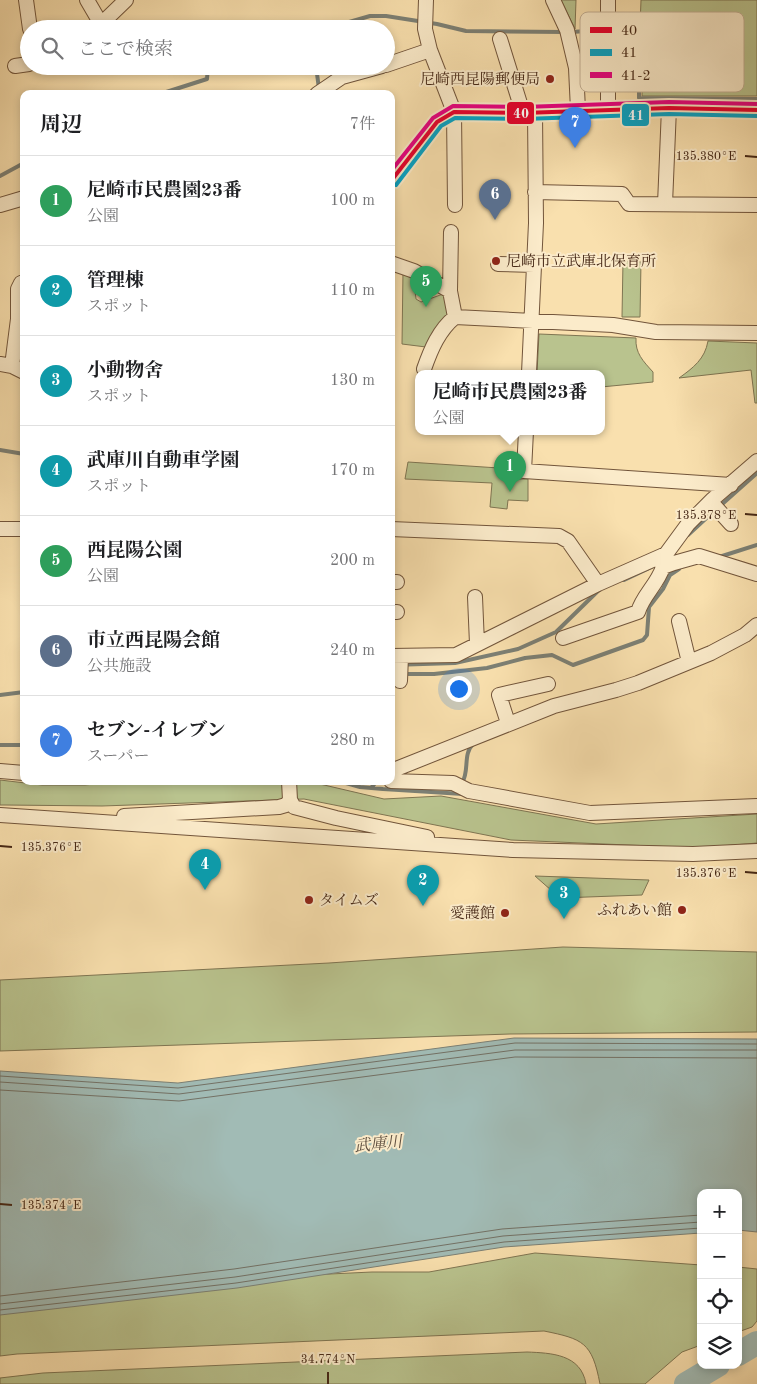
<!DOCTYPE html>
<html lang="ja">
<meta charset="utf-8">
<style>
:root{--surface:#fff;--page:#f2f2f2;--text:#202124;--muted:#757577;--line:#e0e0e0;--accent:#8f2418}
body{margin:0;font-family:"Old Standard TT","Noto Serif JP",serif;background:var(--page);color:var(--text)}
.controls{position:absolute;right:15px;bottom:15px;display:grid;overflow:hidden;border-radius:10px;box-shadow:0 2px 8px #0003}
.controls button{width:45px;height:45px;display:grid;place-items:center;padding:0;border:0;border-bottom:1px solid var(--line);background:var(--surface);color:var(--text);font:25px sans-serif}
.you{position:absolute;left:458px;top:688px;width:18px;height:18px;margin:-12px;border:4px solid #fff;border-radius:50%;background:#1a73e8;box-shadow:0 0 0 8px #1a73e833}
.badge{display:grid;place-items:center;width:32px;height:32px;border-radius:50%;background:var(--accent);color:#fff;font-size:16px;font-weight:700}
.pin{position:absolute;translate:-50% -41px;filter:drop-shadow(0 1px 2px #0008)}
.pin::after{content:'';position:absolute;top:26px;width:18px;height:15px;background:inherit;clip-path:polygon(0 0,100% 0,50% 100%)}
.popup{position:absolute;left:415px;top:370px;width:190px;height:65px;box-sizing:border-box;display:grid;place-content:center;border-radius:10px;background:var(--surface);filter:drop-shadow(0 1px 4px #0005);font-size:16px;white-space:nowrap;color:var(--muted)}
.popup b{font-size:19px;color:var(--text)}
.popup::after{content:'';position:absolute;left:50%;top:100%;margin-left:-10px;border:10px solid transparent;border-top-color:var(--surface)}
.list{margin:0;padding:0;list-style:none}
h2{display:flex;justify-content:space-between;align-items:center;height:65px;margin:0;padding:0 20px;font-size:21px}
h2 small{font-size:16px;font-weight:400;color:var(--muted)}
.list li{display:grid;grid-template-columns:32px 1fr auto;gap:15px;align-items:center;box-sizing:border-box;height:90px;padding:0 20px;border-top:1px solid var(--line)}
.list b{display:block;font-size:19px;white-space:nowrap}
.list p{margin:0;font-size:16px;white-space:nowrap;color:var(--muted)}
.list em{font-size:16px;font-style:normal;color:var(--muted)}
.icon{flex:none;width:28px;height:28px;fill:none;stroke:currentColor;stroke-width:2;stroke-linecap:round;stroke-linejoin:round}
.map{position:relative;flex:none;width:757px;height:1384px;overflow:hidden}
.search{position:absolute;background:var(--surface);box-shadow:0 2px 8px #0003;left:20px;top:20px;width:375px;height:55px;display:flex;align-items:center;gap:12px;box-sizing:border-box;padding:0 18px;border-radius:28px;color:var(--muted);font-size:19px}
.panel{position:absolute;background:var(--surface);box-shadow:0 2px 8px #0003;left:20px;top:90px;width:375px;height:695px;border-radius:10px}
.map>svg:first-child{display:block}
</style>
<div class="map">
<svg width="757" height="1384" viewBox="0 0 757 1384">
<rect width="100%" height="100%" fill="#f9e0ae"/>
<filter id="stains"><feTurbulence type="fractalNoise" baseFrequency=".004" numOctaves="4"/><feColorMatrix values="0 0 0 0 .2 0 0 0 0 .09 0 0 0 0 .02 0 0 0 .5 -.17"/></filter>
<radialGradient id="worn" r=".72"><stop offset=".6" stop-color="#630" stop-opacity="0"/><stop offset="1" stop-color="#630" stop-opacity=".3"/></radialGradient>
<path fill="#b9c38e" stroke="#7f7552" d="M561,0H576L575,29Z
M641,0H757V96H642L643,30L640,27Z
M623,261L641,262L640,317H622Z
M403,271L420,277L414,282L416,299L421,302L443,294L450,311L438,325L426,347L402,344Z
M539,334L636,338C635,353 643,361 653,372V382L601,387V373H537Z
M708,341L757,343V403H755L751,370L679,378C693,368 705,359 708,341Z
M408,462L514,469V479H528V501L508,500L507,509L490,507L492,483L405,479Z
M0,780L42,785H85L122,781H307L384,799L441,796L596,824L757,814V843L698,848L511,840L304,799L102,806L5,805H0Z
M535,876L649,880L642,895L560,898Z
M563,947L757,952V1032L510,1034L0,1051V980L329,963Z
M535,1253L701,1265V1345L682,1352L645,1384H600C592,1342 583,1339 544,1331L17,1354L0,1356V1297L98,1285L372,1272H429Z
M738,1267L757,1269V1321L752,1327L738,1332Z
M527,1352C551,1353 581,1354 586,1384H0V1378L43,1373Z"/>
<path fill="#a1bbb5" stroke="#7c8075" d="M514,1038L757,1039V1232L738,1230V1193H701V1233L504,1247L237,1288L0,1315V1071L178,1083Z"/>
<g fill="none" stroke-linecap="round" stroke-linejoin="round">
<path stroke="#737165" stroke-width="1" d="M0,1076L178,1088L515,1043L757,1044
M0,1082L179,1094L515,1050H757
M0,1090L179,1101L515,1057L757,1058
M0,1296L234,1269L502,1229L701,1215
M0,1304L235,1277L503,1236L701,1222
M0,1310L236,1283L504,1242L701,1228"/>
<path stroke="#7c8075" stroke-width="4" d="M325,29L370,16H386L437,24L466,31L564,32
M611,29L633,28L639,30V98L757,99
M571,32L604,30
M316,66L319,89
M160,94L207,79L208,66
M0,176L24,163
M0,450L24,454
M720,506L757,473
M688,535L714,511
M719,557L757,545
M624,580L658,564
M391,665L455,663L518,649L556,632L599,590
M403,674H434L487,668L525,658L552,655L573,665L643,640L647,635L649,607L663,589L670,575L679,569
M0,695L24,692
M0,745H24
M50,781L66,783L78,781
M339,781L360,787L383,789L463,794
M462,783C470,771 462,754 474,743
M371,788L377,781"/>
<path stroke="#a1bbb5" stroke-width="24" d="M738,1354L757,1343
M686,1384L718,1365"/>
<defs>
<path id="minor" d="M26,0L30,29
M87,0L101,24
M426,0L425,29L430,50L454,112L455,205
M553,0L567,30L576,68L578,110
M608,0V110
M96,29L126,0
M500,39L523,113
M386,65L430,50
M15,66L29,64
M317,94L342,77L382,66
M391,181L437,122L442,118L454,112H460L523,113L578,110L669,108L757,110
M535,192L622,194L629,204L757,205
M665,204L669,108
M0,205L24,198
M391,263L414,271L450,291
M498,264L534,265
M455,317L613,325L656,332L757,333
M0,364L12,366L24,372
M12,366L18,319V289L21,283L24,282
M424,369C431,349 439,330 455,317L450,291L451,232
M529,373L536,223L535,112
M526,431L524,471L731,485
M711,502L731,524
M0,529H24
M391,529L559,536L568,541L598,584L666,554L688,524L713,499L757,461
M391,582H397
M475,597L477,644
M391,612H397
M679,621L689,662
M563,638L638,612C643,595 657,585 663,567L674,563L699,556L757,574
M391,656L456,655L598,584
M400,681L401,656
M508,723L499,695L548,684
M0,771L24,773
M391,771L554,706L616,690L638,683L711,653L745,635L757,625
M289,781L290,800
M391,781L453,783L469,791L590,813L757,806
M0,815L513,850L693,854L757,851
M124,816L279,807L286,805L290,800L294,807L336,818L427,837"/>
</defs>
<use href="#minor" stroke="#72553b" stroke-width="16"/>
<use href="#minor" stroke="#fbebca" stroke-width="14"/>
<defs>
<path id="bus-1" d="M391,181L437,122L454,112L523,113L669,108L757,110"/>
<path id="bus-2" d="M396,185L441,126L455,118L523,119L669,114L757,116"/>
<path id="bus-3" d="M391,171L433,118L453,106L523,107L669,102L757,104"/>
</defs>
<use href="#bus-1" stroke="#fbebca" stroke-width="8"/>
<use href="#bus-2" stroke="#fbebca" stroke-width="8"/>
<use href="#bus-3" stroke="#fbebca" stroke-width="8"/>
<use href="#bus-1" stroke="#e4002b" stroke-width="4"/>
<use href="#bus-2" stroke="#03a2c5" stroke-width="4"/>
<use href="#bus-3" stroke="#e5007d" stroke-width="4"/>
</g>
<path fill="none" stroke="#452715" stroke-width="2" d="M745,156L757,157M745,514L757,515M0,846L12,847M745,872L757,873M0,1204L12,1205M328,1384V1372"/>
<g fill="#8f2418" stroke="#fbebca" stroke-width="2">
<circle cx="550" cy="79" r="5"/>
<circle cx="496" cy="261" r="5"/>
<circle cx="309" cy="900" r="5"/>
<circle cx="682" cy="910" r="5"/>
<circle cx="505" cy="913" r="5"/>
</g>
<g text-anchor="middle" stroke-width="4" stroke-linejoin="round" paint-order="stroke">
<g font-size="15" fill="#452715" stroke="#fbebca" text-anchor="end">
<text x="540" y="84">尼崎西昆陽郵便局</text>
<text x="506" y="266" text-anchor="start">尼崎市立武庫北保育所</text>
<text x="319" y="905" text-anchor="start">タイムズ</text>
<text x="672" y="915">ふれあい館</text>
<text x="495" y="918">愛護館</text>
</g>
<g font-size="16" font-style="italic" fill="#5c4c3d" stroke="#fbebca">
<text transform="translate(378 1143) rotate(-6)" y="6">武庫川</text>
</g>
</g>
<rect x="580" y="12" width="164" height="80" rx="8" fill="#fbebca" stroke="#c4b094" stroke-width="1"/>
<rect x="590" y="27" width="22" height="6" fill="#e4002b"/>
<rect x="590" y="49" width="22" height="7" fill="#03a2c5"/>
<rect x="590" y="72" width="22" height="6" fill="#e5007d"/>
<g font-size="14" fill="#452715">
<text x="621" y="35">40</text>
<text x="621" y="57">41</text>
<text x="621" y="80">41-2</text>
</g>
<g font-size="12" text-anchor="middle" fill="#452715" stroke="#fbebca" stroke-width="4" stroke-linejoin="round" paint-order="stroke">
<text x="706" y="160">135.380°E</text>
<text x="706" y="519">135.378°E</text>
<text x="51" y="851">135.376°E</text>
<text x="706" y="877">135.376°E</text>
<text x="51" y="1209">135.374°E</text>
<text x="328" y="1363">34.774°N</text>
</g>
<g stroke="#fbebca" stroke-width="2">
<rect x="506" y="101" width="29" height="24" rx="5" fill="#e4002b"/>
<rect x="621" y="103" width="29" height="24" rx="5" fill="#03a2c5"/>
</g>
<g font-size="14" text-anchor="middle" font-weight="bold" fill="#fff">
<text x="521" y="118">40</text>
<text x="636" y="120">41</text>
</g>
<rect width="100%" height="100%" filter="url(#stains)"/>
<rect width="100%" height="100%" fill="url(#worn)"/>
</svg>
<div class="controls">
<button>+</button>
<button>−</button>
<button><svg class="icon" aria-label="locate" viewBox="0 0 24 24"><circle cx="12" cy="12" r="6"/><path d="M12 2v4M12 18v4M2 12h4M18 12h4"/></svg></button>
<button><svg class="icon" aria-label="layers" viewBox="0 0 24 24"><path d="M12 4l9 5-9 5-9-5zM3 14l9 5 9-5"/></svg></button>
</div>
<div class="you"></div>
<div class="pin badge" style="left:510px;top:492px;background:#2e9e5b">1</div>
<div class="popup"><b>尼崎市民農園23番</b>公園</div>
<div class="pin badge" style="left:423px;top:906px;background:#0f9aa8">2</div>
<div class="pin badge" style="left:564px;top:919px;background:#0f9aa8">3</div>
<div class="pin badge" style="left:205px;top:890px;background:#0f9aa8">4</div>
<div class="pin badge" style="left:426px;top:307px;background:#2e9e5b">5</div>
<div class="pin badge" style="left:495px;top:220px;background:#5c6f8a">6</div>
<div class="pin badge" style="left:575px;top:148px;background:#3f7fe0">7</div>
<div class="search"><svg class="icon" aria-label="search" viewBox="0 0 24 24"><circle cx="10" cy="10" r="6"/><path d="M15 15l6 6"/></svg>ここで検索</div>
<section class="panel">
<h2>周辺<small>7件</small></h2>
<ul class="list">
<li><span class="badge" style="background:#2e9e5b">1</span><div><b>尼崎市民農園23番</b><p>公園</p></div><em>100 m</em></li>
<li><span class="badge" style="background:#0f9aa8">2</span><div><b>管理棟</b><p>スポット</p></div><em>110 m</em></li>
<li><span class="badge" style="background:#0f9aa8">3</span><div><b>小動物舍</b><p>スポット</p></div><em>130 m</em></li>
<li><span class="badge" style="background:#0f9aa8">4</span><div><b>武庫川自動車学園</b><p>スポット</p></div><em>170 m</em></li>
<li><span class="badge" style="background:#2e9e5b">5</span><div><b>西昆陽公園</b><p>公園</p></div><em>200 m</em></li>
<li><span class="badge" style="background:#5c6f8a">6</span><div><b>市立西昆陽会館</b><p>公共施設</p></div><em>240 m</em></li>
<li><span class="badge" style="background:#3f7fe0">7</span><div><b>セブン-イレブン</b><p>スーパー</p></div><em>280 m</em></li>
</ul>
</section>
</div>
